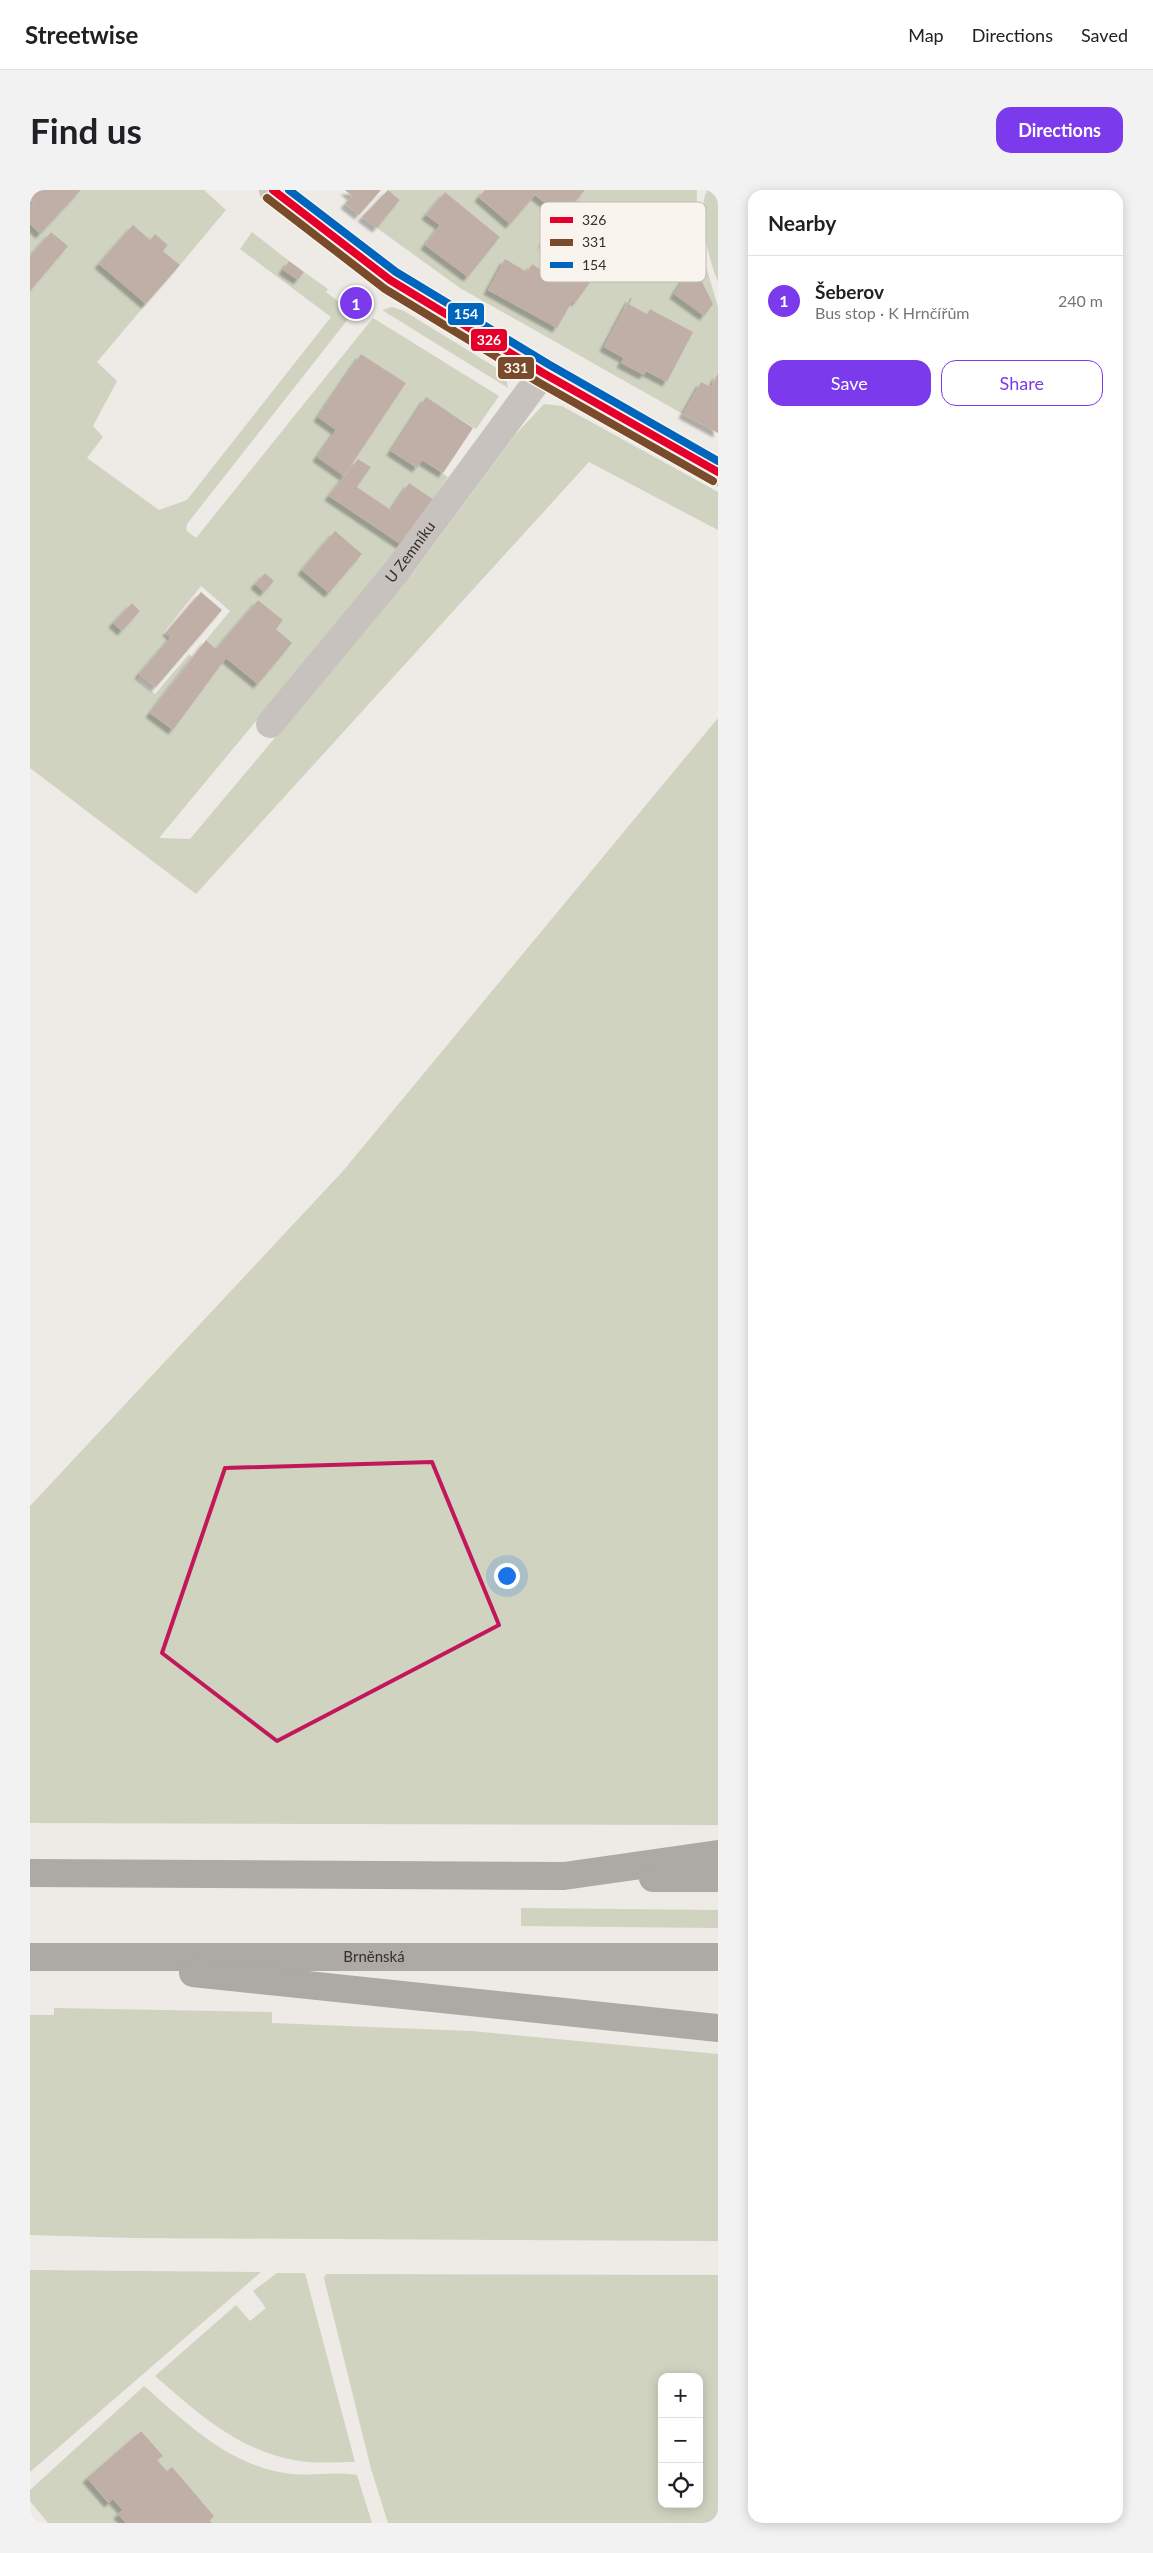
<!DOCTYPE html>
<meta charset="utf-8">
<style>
:root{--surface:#fff;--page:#f2f2f2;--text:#202124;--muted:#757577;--line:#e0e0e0;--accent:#7c3aed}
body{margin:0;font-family:Lato,sans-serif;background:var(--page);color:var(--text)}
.controls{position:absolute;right:15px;bottom:15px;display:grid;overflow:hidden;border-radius:10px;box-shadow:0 2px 12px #0003}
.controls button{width:45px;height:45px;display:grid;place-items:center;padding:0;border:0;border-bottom:1px solid var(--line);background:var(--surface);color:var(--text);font:25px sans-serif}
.you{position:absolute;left:476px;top:1385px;width:18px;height:18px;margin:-12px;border:4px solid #fff;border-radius:50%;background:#1a73e8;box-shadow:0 0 0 8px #1a73e833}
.badge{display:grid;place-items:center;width:32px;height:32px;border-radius:50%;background:var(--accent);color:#fff;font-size:16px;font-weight:700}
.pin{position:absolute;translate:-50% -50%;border:2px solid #fff;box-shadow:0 1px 5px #0006}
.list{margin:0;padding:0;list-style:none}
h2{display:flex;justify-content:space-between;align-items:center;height:65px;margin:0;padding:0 20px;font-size:21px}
h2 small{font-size:16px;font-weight:400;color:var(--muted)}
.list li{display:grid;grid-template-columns:32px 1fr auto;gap:15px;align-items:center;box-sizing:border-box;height:90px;padding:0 20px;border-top:1px solid var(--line)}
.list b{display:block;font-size:19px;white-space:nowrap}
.list p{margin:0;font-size:16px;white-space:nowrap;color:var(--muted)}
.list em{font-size:16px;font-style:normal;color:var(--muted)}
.actions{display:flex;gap:10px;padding:15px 20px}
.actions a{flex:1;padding:11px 0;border:1px solid var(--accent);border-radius:15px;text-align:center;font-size:18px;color:var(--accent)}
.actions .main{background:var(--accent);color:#fff}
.icon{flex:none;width:28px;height:28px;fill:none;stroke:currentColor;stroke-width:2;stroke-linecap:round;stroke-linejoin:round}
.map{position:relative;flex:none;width:688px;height:2333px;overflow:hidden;border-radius:15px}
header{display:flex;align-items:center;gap:30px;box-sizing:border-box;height:70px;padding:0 25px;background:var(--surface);border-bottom:1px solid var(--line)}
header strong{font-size:24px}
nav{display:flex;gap:28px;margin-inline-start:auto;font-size:18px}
.intro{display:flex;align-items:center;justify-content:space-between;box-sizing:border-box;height:120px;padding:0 30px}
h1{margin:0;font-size:35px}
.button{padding:12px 22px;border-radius:15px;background:var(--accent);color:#fff;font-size:18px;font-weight:700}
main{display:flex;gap:30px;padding:0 30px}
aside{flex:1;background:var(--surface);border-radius:15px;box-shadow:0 2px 12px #0003}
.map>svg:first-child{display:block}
</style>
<header>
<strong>Streetwise</strong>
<nav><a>Map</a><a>Directions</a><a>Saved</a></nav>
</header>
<div class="intro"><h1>Find us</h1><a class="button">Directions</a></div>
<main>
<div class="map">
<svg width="688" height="2333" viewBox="0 0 688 2333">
<defs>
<filter id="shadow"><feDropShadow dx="-4.5" dy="4.5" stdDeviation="1" flood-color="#0004"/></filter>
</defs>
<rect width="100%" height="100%" fill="#eeeae5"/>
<path fill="#cfd3c0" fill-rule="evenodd" d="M51,0H174L196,20L150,75L133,61L138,55L125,44L120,50L70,74L116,114L67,172L87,191L63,236L73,247L57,268L129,320L157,310L301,127L210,59L222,42L259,71L254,80L268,90L274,82L298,99L296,102L313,115L317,112L326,119L157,334L156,340L166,348L343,128L469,206L446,239L396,208L361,261L387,278L392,270L418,287L403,309L379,293L361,320L327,297L341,277L328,269L299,306L372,355L129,648L160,649L383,383L485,245L514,214L532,216L688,302V340L559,272L166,704L0,578V101L37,56L21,42L0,66V34L10,43ZM331,164L376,193L314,286L288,267L306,240L288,227ZM305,342L331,365L299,403L272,380ZM235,383L243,391L234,401L225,394ZM171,396L200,421L176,450L186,459L228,410L253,430L246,439L261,453L228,494L196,468L143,540L120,523L162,467L159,464L125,504L107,489L140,449L133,443ZM102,413L110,421L92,441L84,433Z
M358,0H455L449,8L480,33L505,5L533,27L555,0H667L666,43L688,117V183L681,197L671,192L653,224L430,98L347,38L370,10ZM415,2L470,47L438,87L395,55L410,35L396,25ZM572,30L593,46L546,112L543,110L527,137L458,100L497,82L502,74L525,88L528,82L540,75L513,53L522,43L549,63ZM600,108L599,114L617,124L620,119L662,142L637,192L616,181L614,185L591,172L594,168L574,157Z
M677,0H688V92C679,70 666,23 677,0Z
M362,117L374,121L470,180L476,187L478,198L352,120Z
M688,528V1635L0,1633V1316L313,981Z
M491,1718L688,1720V1738L491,1736Z
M24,1818L242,1822V1833L441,1841L688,1864V2051L104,2048L0,2045V1825H24Z
M0,2080L231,2082L0,2282Z
M247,2083H275L325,2272C305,2272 283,2274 264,2270C206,2259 168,2223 125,2186L206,2115L220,2131L236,2118L223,2101Z
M296,2084L688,2085V2333H358L341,2279L294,2088ZM632,2187H669V2314H632Z
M114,2196C159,2235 200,2277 262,2284C283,2286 306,2281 327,2285L342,2333H182L180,2331L184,2326L142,2278L137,2281L127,2270L132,2266L111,2241L57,2288L78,2313L83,2309L93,2320L88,2324L96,2333H18L0,2311V2300Z"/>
<path fill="#c0afa7" filter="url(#shadow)" d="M8,0H51L10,44L0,34V17L4,13L0,8Z
M315,0H351L329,25L315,14L322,6Z
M358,0L370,10L347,38L332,27Z
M455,0H555L533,27L505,5L480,34L449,7Z
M415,2L470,47L438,87L395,55L410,35L396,25Z
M572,30L593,46L546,112L543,110L527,138L458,100L475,69L497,82L502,74L525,88L528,82L540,75L513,53L522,43L549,63Z
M103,35L120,50L125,44L138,55L133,61L150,75L116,114L69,74Z
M21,42L38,56L0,101V66Z
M259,71L274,82L268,90L253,80Z
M663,74L683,114L674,126L644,104Z
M600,108L602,109L599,114L617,124L620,119L663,142L637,192L616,181L614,185L591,173L594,168L574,157Z
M331,164L376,193L314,286L287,267L306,240L288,227Z
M688,183V243L653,224L671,192L681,197Z
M396,207L443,238L413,283L392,270L387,278L361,261Z
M328,269L341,277L327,297L361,320L379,293L403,309L372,355L299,306Z
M305,341L332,364L299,403L272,380Z
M235,383L244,391L234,402L225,394Z
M171,402L192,420L126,497L109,484L142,446L137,441Z
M228,410L253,430L246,439L262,453L228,494L196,468L143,540L120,523L176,450L186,459Z
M102,413L110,421L92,441L83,433Z
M111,2241L133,2266L127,2270L137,2281L142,2277L184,2326L180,2331L182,2333H96L88,2324L93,2320L83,2309L79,2313L57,2288Z"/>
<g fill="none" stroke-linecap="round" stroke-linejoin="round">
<g stroke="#c7c2bd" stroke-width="28">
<path d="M243,0L360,90L513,183L688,282"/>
<path id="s1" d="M240,534L366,382L513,183"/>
</g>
<g stroke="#ada9a4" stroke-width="28">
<path d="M0,1683L534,1686L688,1664"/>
<path d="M623,1688H688"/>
<path id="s2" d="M0,1767H688"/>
<path d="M163,1783L688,1838"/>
</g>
<defs>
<path id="bus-1" d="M243,0L360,90L513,183L688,282"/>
<path id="bus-2" d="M237,8L355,99L508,192L683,291"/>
<path id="bus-3" d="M259,0L366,82L518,174L688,271"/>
</defs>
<use href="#bus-1" stroke="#f9f4ed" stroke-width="11"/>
<use href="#bus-2" stroke="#f9f4ed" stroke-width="11"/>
<use href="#bus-3" stroke="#f9f4ed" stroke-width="11"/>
<use href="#bus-1" stroke="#e4002b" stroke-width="8"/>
<use href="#bus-2" stroke="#7a4b2a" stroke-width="8"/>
<use href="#bus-3" stroke="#0065bd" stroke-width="8"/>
</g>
<path fill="none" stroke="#c2185b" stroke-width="4" stroke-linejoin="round" d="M402,1272L469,1435L247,1551L132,1463L195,1278Z"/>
<g text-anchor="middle" stroke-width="4.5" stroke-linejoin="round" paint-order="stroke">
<g font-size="15" fill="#382f2b" stroke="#f9f4ed">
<text dy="5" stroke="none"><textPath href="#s1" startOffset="222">U Zemníku</textPath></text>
<text dy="5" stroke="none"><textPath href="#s2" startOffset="344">Brněnská</textPath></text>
</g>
</g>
<rect x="510" y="12" width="166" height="80" rx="8" fill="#f9f4ed" stroke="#bfb9b3" stroke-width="1"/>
<rect x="520" y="27" width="23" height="6" fill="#e4002b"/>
<rect x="520" y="49" width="23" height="7" fill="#7a4b2a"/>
<rect x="520" y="72" width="23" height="6" fill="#0065bd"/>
<g font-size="14" fill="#382f2b">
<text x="552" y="35">326</text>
<text x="552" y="57">331</text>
<text x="552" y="80">154</text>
</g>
<g stroke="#f9f4ed" stroke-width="2">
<rect x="417" y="112" width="38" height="24" rx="5" fill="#0065bd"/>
<rect x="440" y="138" width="38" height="24" rx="5" fill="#e4002b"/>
<rect x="467" y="166" width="38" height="24" rx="5" fill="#7a4b2a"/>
</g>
<g font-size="14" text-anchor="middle" font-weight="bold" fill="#fff">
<text x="436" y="129">154</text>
<text x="459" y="155">326</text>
<text x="486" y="183">331</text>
</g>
</svg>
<div class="controls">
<button>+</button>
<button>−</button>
<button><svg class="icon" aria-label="locate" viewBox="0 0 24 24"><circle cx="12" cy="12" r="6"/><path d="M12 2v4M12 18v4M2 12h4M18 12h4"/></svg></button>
</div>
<div class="you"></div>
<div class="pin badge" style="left:326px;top:113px">1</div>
</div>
<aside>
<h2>Nearby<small></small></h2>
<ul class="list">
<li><span class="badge">1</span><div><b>Šeberov</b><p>Bus stop · K Hrnčířům</p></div><em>240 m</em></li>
</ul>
<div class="actions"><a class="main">Save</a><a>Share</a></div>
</aside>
</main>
